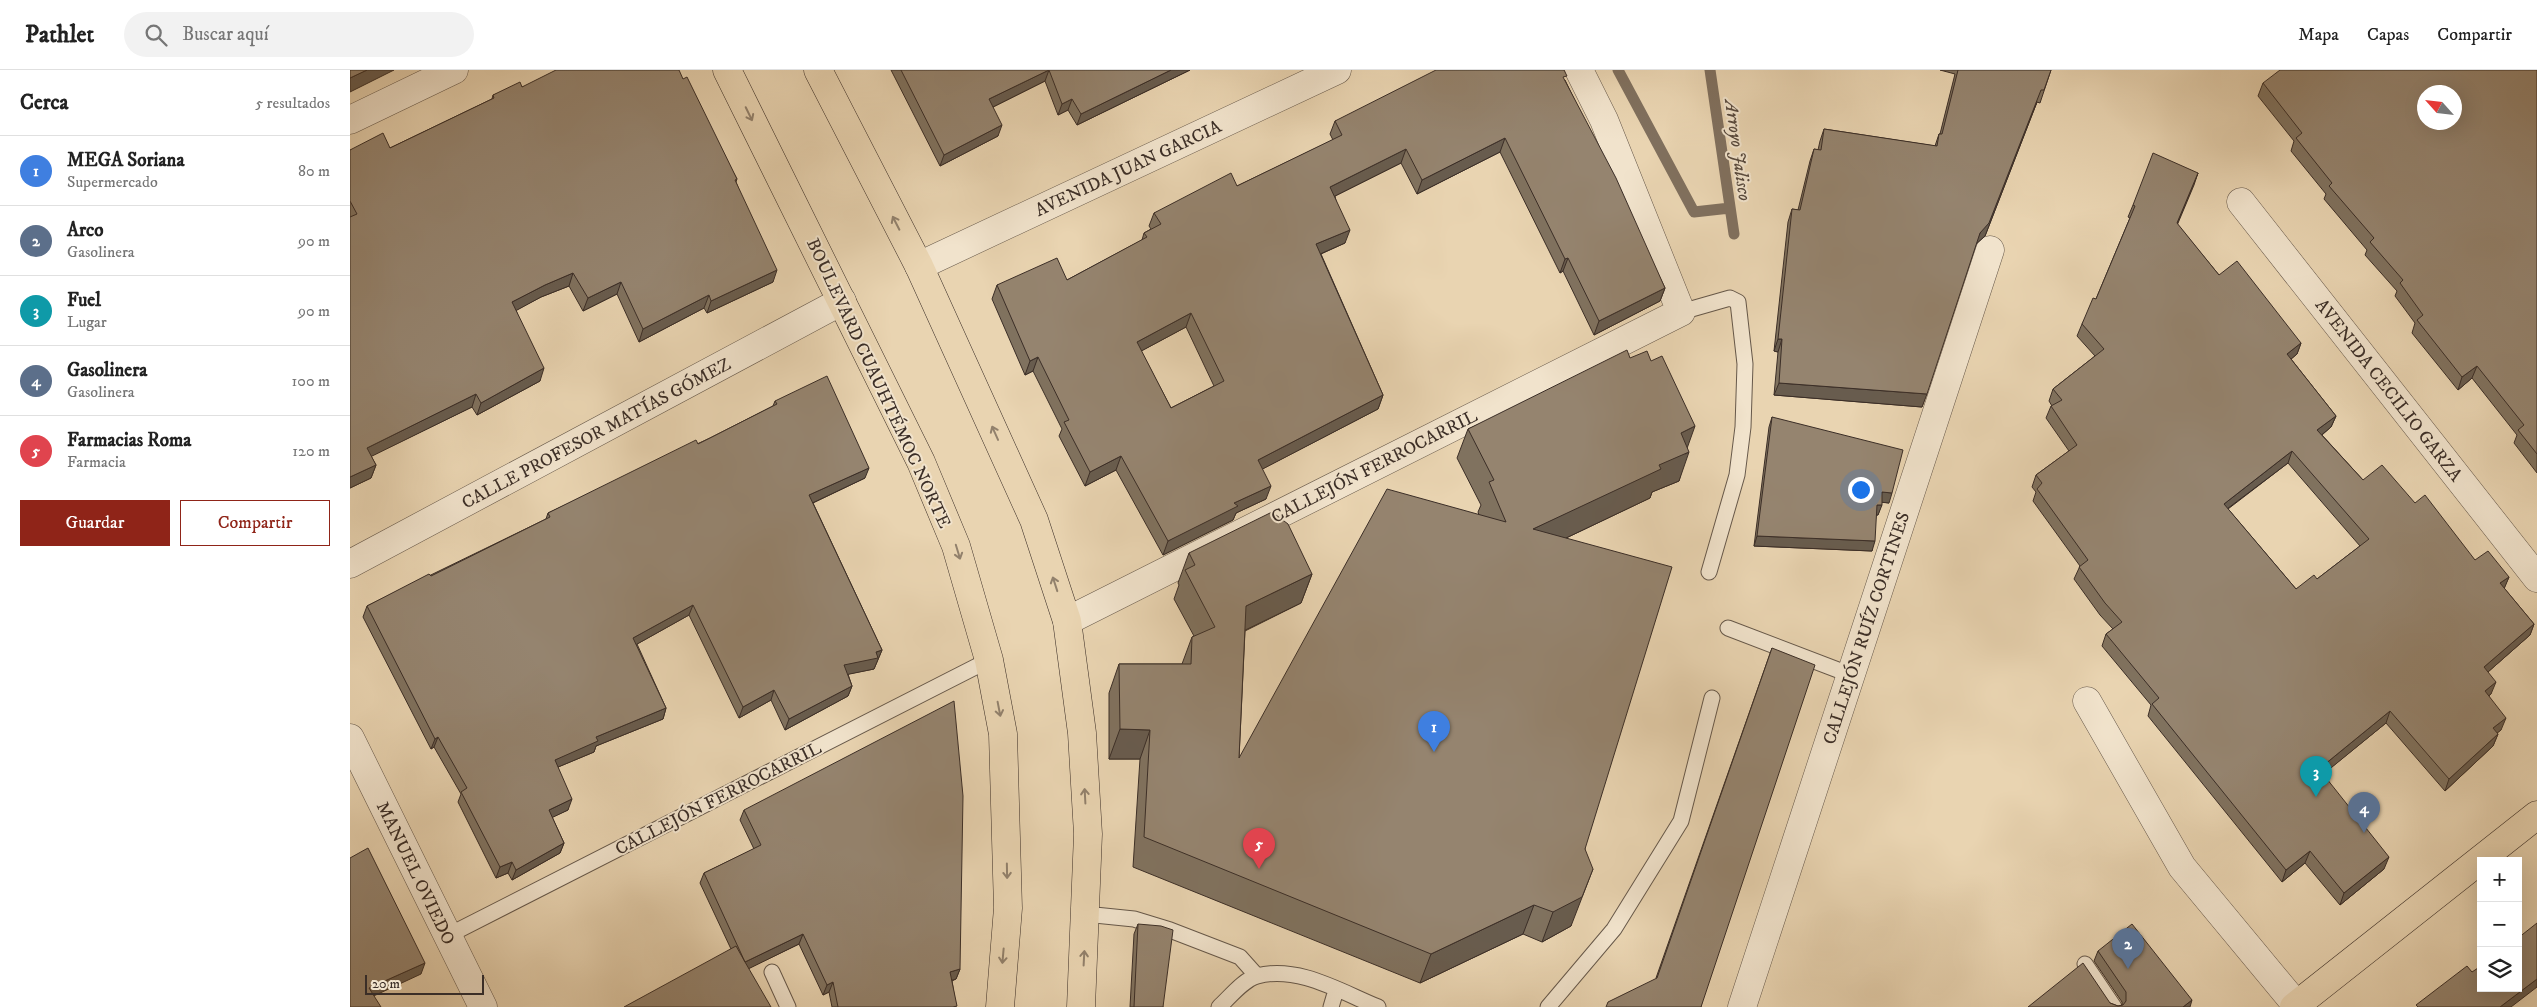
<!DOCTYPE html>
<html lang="es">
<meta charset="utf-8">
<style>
:root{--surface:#fff;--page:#f2f2f2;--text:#222;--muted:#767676;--line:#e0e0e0;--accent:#8f2418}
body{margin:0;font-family:"IM FELL DW Pica",serif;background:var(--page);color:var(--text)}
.controls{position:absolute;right:15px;bottom:15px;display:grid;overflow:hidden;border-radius:0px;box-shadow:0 5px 20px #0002}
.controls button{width:45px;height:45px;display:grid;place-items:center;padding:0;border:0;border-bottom:1px solid var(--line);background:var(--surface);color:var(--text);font:25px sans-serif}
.compass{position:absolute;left:2067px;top:15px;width:45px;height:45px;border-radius:50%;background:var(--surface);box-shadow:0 5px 20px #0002;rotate:297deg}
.scale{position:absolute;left:15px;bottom:12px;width:119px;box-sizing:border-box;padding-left:5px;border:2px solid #3b2e27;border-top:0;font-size:14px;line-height:18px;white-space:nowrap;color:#3b2e27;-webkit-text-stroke:4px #f1e3cc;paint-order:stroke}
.you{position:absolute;left:1510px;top:419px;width:18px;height:18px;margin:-12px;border:4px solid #fff;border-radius:50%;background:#1a73e8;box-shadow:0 0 0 8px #1a73e833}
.badge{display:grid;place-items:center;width:32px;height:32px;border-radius:50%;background:var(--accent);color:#fff;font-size:16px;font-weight:700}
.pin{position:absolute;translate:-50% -41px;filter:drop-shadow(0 1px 2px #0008)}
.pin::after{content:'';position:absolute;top:26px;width:18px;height:15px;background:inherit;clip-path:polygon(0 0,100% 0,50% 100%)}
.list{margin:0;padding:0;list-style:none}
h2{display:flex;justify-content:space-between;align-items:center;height:65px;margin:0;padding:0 20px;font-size:21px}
h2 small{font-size:16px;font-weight:400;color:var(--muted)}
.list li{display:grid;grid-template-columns:32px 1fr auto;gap:15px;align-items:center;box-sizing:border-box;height:70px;padding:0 20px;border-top:1px solid var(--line)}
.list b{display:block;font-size:19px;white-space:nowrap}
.list p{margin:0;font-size:16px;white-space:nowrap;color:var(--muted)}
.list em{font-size:16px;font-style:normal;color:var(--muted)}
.actions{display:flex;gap:10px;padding:15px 20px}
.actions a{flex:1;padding:11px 0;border:1px solid var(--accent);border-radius:0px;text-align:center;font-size:18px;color:var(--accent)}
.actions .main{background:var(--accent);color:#fff}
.icon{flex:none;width:28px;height:28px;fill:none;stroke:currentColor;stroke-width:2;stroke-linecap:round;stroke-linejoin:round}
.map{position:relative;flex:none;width:2187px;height:937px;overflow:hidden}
header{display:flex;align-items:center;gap:30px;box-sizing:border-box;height:70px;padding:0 25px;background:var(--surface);border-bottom:1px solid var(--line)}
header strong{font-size:24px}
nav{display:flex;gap:28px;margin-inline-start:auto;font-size:18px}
.search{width:350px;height:45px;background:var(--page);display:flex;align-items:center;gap:12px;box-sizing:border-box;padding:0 18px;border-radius:28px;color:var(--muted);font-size:19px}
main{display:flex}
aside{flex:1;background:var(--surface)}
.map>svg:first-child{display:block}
</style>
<header>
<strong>Pathlet</strong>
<div class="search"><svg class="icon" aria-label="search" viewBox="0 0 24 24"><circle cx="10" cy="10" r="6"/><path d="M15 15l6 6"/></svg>Buscar aquí</div>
<nav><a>Mapa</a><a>Capas</a><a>Compartir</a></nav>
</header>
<main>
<aside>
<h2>Cerca<small>5 resultados</small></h2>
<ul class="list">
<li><span class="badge" style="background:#3f7fe0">1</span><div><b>MEGA Soriana</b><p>Supermercado</p></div><em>80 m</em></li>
<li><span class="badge" style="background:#5c6f8a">2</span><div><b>Arco</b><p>Gasolinera</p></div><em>90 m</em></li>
<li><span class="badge" style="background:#0f9aa8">3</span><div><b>Fuel</b><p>Lugar</p></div><em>90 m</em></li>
<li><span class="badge" style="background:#5c6f8a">4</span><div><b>Gasolinera</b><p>Gasolinera</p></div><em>100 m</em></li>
<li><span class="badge" style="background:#e0444e">5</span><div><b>Farmacias Roma</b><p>Farmacia</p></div><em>120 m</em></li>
</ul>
<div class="actions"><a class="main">Guardar</a><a>Compartir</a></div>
</aside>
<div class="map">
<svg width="2187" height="937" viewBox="0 0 2187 937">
<rect width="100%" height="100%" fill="#e9d4b1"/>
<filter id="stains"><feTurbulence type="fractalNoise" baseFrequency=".004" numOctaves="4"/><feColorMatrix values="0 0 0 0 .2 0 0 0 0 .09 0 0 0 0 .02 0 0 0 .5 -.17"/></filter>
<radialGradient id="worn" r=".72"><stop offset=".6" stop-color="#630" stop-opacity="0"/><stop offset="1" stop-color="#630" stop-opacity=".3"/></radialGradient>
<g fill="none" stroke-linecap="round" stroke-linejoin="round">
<path stroke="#80705e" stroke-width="11" d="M1268,0L1344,142L1380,138
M1360,0L1384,164"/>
<defs>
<path id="lane" d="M1331,242L1380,228L1388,232L1395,294L1393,357L1387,405L1359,502
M1378,558L1501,605
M735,844L784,849L820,860L890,887L907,906
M97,866L639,590
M1735,894L1764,937
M422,902L438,937
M869,937C880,927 893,910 907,906C948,895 991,922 1028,937
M981,937L986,920
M1198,937L1264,859L1331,751L1362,628"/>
<path id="street" d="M0,50L104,0
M1891,132L2187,508
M569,196L987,0
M0,494L492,231
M717,551L1331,242L1254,50L1229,0
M1737,631L1832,797L1948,937
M0,668L133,937
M1392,937L1640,180"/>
<path id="primary" d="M377,0L571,392L606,476L639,590L653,664L658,838L650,937
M468,0L569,196L684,450L717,551L732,663L738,764L731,937
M1944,937L2187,745"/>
</defs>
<use href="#lane" stroke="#66584a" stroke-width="17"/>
<use href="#street" stroke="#66584a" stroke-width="29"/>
<use href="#primary" stroke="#3b2e27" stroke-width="29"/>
<use href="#lane" stroke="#f1e3cc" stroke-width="15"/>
<use href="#street" stroke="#f1e3cc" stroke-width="28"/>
<use href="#primary" stroke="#e9d4b1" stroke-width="28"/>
</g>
<path fill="#80725f" stroke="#3b2e27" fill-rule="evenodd" d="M541,0H840L727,55L718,40L708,45L695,11L643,37L648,66L590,96Z
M1590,0H1701L1690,33L1687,32L1635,166L1626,174L1572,337L1424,325L1428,282L1424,281L1438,152L1442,139L1448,140L1460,91L1464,79L1468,80L1470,71L1474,59L1585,76L1589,64H1590L1605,4Z
M2187,0V403L2164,373L2167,365L2122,308L2108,320L2062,263L2065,253L2045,226L2047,221L2015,185L2017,180L1974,129L1976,124L1941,81L1944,71L1908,26L1913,13Z
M333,9L387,109L386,112L423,212L357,243L354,238L289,272L267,224L233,241L219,216L191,227L166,240L190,311L127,345L122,337L21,386L26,395L21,408L0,418V80L40,78L142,29L143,25L172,17Z
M1215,10L1315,218L1310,231L1244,265L1213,201L1210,203L1150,82L1067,124L1051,93L985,126L995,173L971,184L1033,325L1028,339L912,399L916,429L886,443L883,450L813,485L766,400L735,416L709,366L712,359L683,301L675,305L642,229L647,215L717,210L792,170L794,163L801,159L799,156L804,143L887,116L983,70L980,64L985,51ZM836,257L864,316L821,338L791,281Z
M1848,103L1827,154L1869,205L1951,273L1947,284L1941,289L1986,346L1981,357L1972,365L2013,410L2065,433L2125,490L2159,507L2154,518L2184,554L2180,565L2138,602L2141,624L2139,626L2151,660L2147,663L2148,664L2143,676L2095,721L2036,653L1973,704L2034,799L1990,835L1955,793L1932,812L1798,646L1801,635L1752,576L1756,564L1763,559L1750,545L1724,509L1730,496L1683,431L1686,422L1682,417L1686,405L1719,381L1696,348L1701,336H1702L1699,331L1703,319L1745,286L1727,266L1732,254L1746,229L1780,148L1778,147L1783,135ZM1938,393L2010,476L1967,509L1946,519L1878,439Z
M1280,288L1337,378L1329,411L1302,422L1300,428L1216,468L1235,779L1221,856L1192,872L1173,864L1070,913L783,797L790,689H759V623L769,594H832L842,567L844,566L824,529L829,515L828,513L839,483L962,504L951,533L895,561L889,688L1129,445L1128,442L1131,435L1107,388L1118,359Z
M425,331L515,408L463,433L532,580L524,599L498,604L502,616L498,626L435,660L421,630L389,648L339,545L287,574L316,638L313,649L246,676L244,682L208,697L218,740L202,747L214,773L210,783L162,810L158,803L146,808L108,732L111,724L84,677L81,679L13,547L17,536L196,449L198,443L360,368L423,336Z
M1422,347L1539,433L1532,432L1528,445H1526L1522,481L1404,476L1419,357Z
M1422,578L1351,937L1306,908Z
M394,740L610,899L606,909L602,911L606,937H482L479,922L473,925L449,874L399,898L381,879L350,813L354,803L404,779L390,750Z
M788,854L813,937H780L784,864Z
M1748,881L1840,937H1678L1760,933L1768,936L1772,935V932L1744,891Z"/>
<path fill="#685c4e" stroke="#3b2e27" d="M17,0H44L0,22V8Z
M699,0L695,11L635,41L639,29Z
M821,0H840L727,55L731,44Z
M722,29L718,40L708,45L712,34Z
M1687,32L1635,166L1625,175L1630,163Z
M652,55L648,66L590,96L594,85Z
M1155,68L1150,82L1067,124L1072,110Z
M1056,79L1051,93L975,131L980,117Z
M1848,103L1844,115L1823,165L1827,153Z
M1000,160L995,173L961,188L966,174Z
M1218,188L1213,201L1210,203L1215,189Z
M427,200L423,212L357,243L361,231Z
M223,203L219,216L191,227L158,245L162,232L195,215Z
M271,212L267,224L233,241L238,228Z
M1315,218L1310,231L1244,265L1249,251Z
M359,225L354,238L289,272L293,259Z
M841,243L836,257L782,286L787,272Z
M1428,269H1432L1428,282L1424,281Z
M1951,273L1947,284L1933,296L1937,284Z
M688,287L683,301L675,305L680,291Z
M2127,296L2122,308L2108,320L2112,307Z
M194,298L190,311L127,345L131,333Z
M1429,313L1577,324L1572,337L1424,325Z
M126,324L122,337L12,391L17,378Z
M1033,325L1028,339L903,404L908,390Z
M1986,346L1981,357L1963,372L1967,360Z
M1345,356L1335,384L1339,382L1329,411L1302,422L1300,428L1172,489L1183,459L1309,395L1331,363Z
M1942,381L1938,393L1869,445L1874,434Z
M771,386L766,400L735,416L740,402Z
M26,395L21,408L0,418V407Z
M519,398L515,408L456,436L459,425Z
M921,416L916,429L886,443L883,450L813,485L818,471L884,433Z
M1532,422L1542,423L1539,433L1529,432Z
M1527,435H1532L1528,445H1523Z
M1407,466L1525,471L1522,481L1404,476Z
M962,504L951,533L885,565L896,536Z
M2159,507L2154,519L2150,513Z
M343,535L339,545L280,578L283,568Z
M2184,554L2180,565L2130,609L2134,597Z
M532,580L524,599L490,606L494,595Z
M2146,612L2141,624L2130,632L2135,621Z
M502,616L498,626L435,660L439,649Z
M424,620L421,630L389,648L393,637Z
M316,638L313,649L246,676L244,682L201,700L205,690L246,667Z
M2040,641L2036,653L1965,711L1969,699Z
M2156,648L2151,660L2138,670L2143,658Z
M770,659L800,660L790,689H759Z
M2148,664L2143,676L2095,721L2099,709Z
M88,667L84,677L81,679L85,669Z
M222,729L218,740L195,751L199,740Z
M214,773L210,783L162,810L166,800Z
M1960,781L1955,793L1932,812L1936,800Z
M2039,787L2034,799L1990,835L1994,823Z
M162,792L158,803L146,808L150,797Z
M1243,799L1221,856L1192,872L1203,842Z
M1184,835L1173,864L1070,913L1081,884Z
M453,864L449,874L392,902L395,892Z
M75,893L71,904L15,930L19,918Z
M610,899L606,909L596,912L600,902Z
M2187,909V917L2161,937H2150Z
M483,912L479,922L473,925L477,915Z
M1842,930L1840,937H1833Z"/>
<path fill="#95846f" stroke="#3b2e27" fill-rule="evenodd" d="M0,0H17L0,8Z
M206,0H329L333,9L337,7L387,109L385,110L427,200L361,231L359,225L293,259L271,212L238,228L223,203L195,215L162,232L194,298L131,333L126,324L17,378L26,395L0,407V147L7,144L0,131V80L33,63L40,78L144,28L143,25L170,12L172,17Z
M551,0H821L731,44L722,29L712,34L699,0L639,29L652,55L594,85Z
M1086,0H1214L1217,6L1213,7L1266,108L1315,218L1249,251L1218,188L1215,189L1155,68L1072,110L1056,79L980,117L1000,160L966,174L1033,325L908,390L921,416L884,433L888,436L818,471L771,386L740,402L714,352L719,350L688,287L680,291L647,215L707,188L717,210L797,167L794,163L811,154L804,143L881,103L887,116L992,65L985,51ZM841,243L874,311L821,338L787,272Z
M1608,0H1701L1694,20H1691L1639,153L1630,163L1577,324L1429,313L1432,269H1428L1442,139L1450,140L1464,79L1471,80L1474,59L1587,76L1589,64H1592Z
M1930,0H2187V384L2168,360L2174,355L2127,296L2112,307L2067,250L2073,245L2050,213L2053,210L2020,172L2024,168L1979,116L1982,113L1946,68L1952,63L1913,13ZM2074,22H2104V52H2074Z
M1803,83L1848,103L1827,153L1869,205L1887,191L1951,273L1937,284L1986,346L1967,360L2013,410L2032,395L2065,433L2075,425L2125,490L2138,481L2159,507L2150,513L2184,554L2134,597L2146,612L2135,621L2156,648L2143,658L2148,664L2099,709L2040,641L1969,699L2039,787L1994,823L1960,781L1936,800L1802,634L1809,628L1756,564L1772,552L1755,533L1729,497L1738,490L1687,419L1692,413L1686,405L1727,375L1701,336L1712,330L1703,319L1754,279L1732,254L1743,228L1746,229L1785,136L1783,135ZM1942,381L2019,469L1967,509L1964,505L1946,519L1874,434Z
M1277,280L1280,288L1297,281L1301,291L1312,286L1345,356L1331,363L1339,382L1309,395L1311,399L1183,459L1322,497L1235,779L1243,799L1232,827L1203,842L1184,835L1081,884L794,767L800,660L770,659L769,594H841L842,567L865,557L835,500L845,495L839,483L922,442L938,454L962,504L896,536L889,688L1037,419L1156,452L1139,412L1144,410L1118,359Z
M477,306L519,398L459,425L532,580L526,582L528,588L494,595L502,616L439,649L424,620L393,637L343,535L283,568L316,638L246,667L248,671L205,690L222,729L199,740L214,773L166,800L162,792L150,797L111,722L117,718L88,667L85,669L17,536L79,504L81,506L200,447L198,443L346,370L348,374L360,368L427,334L425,331Z
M1422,347L1553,380L1542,423L1532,422V435H1527L1525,471L1407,466Z
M1422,578L1465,595L1351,937H1256L1258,932L1307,908Z
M604,631L613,726L610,899L600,902L607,936L603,937H488L483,912L477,915L453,864L395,892L421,937H274L386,876L395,892L354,803L411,775L394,740Z
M18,778L75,893L19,918L31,937H0V788Z
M2187,853V909L2150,937H2068L2066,935L2117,896L2122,902L2131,896V918H2168V868Z
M788,854L811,856L823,860L813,937H784Z
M1782,854L1842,930L1833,937H1678L1733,893L1760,933L1768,936L1773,935L1776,931V922L1748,881Z"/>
<defs><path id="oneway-shaft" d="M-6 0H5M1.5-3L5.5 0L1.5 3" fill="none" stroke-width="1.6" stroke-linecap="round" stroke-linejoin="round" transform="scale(1.25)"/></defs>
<g stroke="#92816c">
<use href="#oneway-shaft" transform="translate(399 44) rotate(64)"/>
<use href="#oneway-shaft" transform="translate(546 153) rotate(-117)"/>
<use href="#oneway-shaft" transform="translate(645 363) rotate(-114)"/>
<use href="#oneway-shaft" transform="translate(608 482) rotate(73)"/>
<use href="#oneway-shaft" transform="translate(705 514) rotate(-108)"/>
<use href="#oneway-shaft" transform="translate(649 639) rotate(79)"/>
<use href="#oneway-shaft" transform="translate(735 726) rotate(-93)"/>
<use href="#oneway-shaft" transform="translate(657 801) rotate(89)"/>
<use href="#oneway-shaft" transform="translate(653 886) rotate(95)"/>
<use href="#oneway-shaft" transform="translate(734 888) rotate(-87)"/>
</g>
<g text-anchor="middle" stroke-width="4" stroke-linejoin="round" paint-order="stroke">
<g font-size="18" fill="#3b2e27" stroke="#f1e3cc">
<text transform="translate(778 98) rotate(-25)" y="6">AVENIDA JUAN GARCIA</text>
<text transform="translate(529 313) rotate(65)" y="6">BOULEVARD CUAUHTÉMOC NORTE</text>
<text transform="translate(2039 320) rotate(52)" y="6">AVENIDA CECILIO GARZA</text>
<text transform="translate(246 363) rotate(-28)" y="6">CALLE PROFESOR MATÍAS GÓMEZ</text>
<text transform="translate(1024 396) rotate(-27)" y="6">CALLEJÓN FERROCARRIL</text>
<text transform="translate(1516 558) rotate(-72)" y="6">CALLEJÓN RUÍZ CORTINES</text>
<text transform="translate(368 728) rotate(-27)" y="6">CALLEJÓN FERROCARRIL</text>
<text transform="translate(66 803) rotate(64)" y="6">MANUEL OVIEDO</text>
</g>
<g font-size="19" font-style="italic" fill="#584a3e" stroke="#f1e3cc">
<text transform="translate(1389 80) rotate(82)" y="7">Arroyo Jalisco</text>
</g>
</g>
<rect width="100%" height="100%" filter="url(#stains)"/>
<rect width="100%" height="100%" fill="url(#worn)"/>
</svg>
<div class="controls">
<button>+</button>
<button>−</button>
<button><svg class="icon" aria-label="layers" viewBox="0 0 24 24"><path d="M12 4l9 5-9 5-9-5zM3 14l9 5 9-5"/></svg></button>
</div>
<svg class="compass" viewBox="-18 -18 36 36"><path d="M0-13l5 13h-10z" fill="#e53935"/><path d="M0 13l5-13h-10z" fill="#767676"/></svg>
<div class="scale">20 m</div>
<div class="you"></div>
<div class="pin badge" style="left:1084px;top:682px;background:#3f7fe0">1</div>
<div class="pin badge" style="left:1778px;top:899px;background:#5c6f8a">2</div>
<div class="pin badge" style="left:1966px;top:727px;background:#0f9aa8">3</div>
<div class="pin badge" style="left:2014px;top:763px;background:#5c6f8a">4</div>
<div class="pin badge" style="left:909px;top:799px;background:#e0444e">5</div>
</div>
</main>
